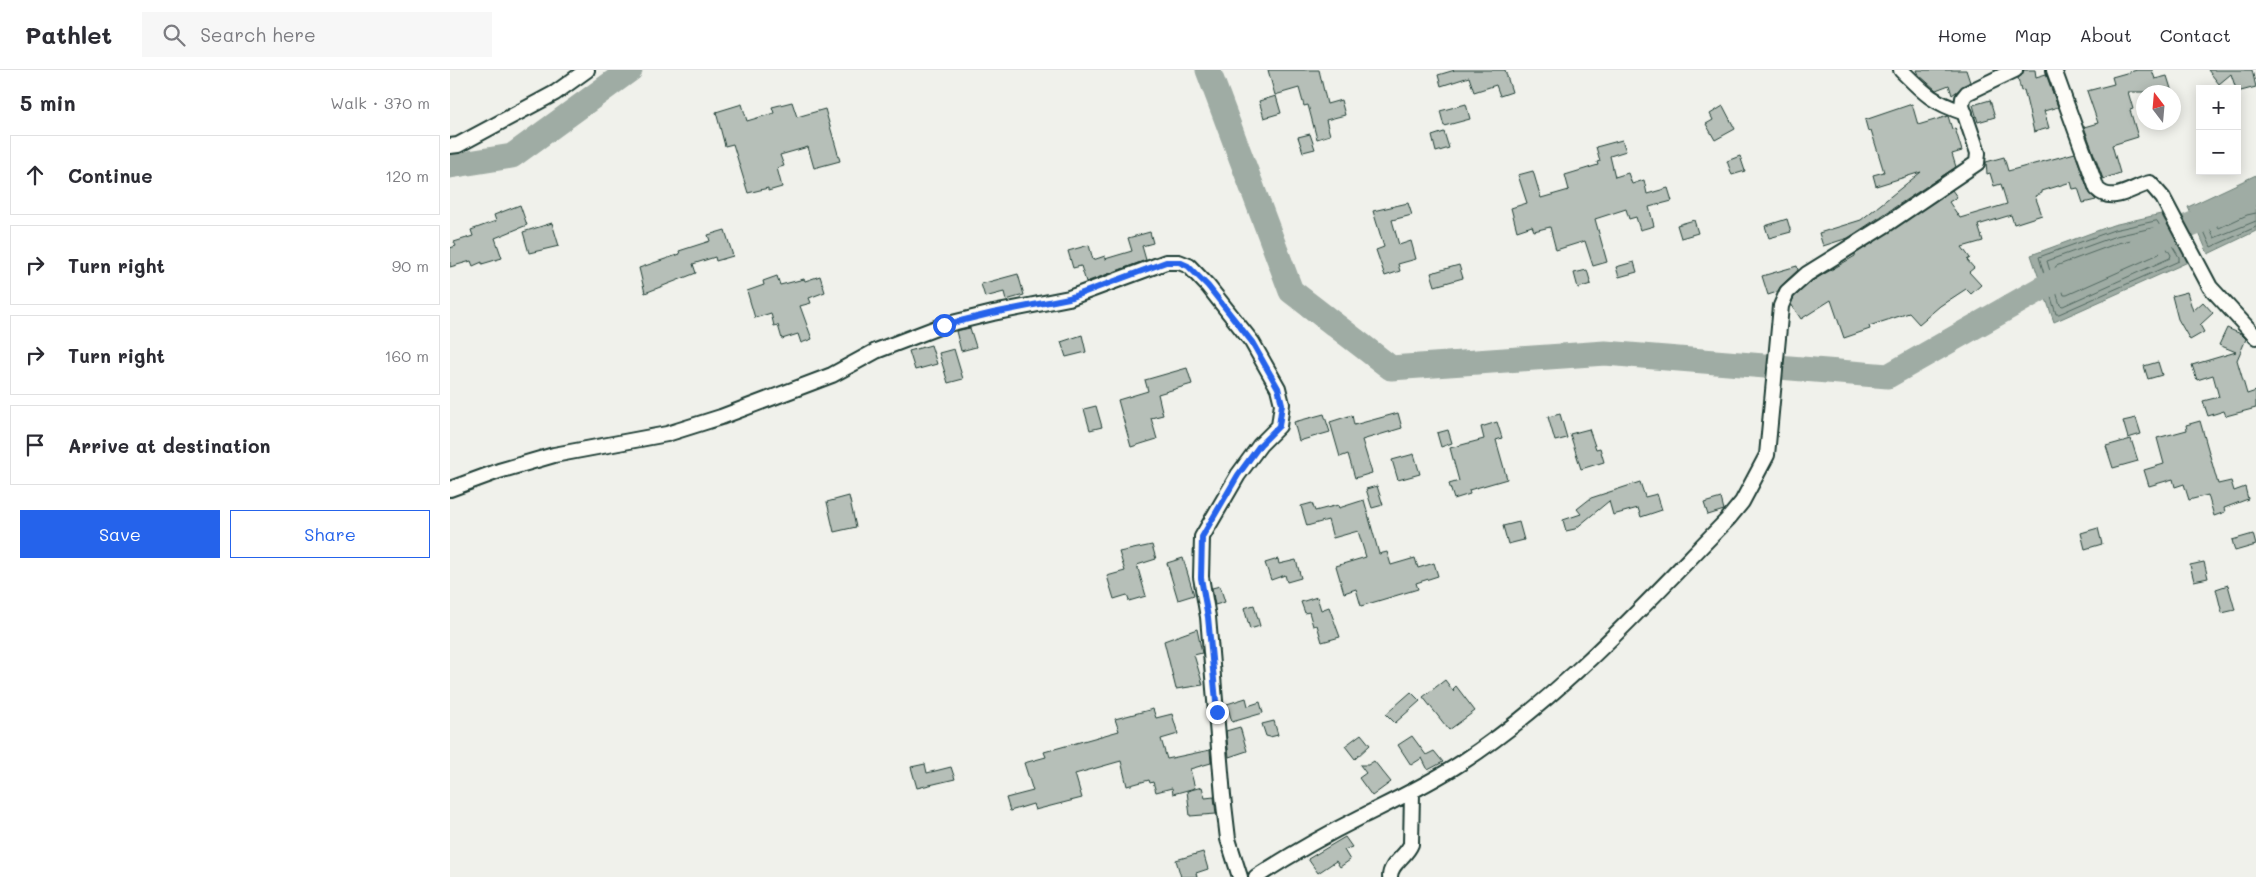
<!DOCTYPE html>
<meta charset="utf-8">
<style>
:root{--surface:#fff;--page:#f7f7f7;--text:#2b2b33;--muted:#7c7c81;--line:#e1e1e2;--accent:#2563eb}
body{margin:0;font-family:Mali,sans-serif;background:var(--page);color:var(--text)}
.controls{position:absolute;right:15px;top:15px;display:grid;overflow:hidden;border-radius:0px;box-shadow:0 2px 12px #0003}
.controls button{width:45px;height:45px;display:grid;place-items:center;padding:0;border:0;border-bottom:1px solid var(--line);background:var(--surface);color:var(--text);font:25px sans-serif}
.compass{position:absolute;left:1686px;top:15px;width:45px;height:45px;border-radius:50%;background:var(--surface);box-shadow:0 2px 12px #0003;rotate:344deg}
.stop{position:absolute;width:15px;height:15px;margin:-11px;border:4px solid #2563eb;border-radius:50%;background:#fff}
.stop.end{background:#2563eb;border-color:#fff;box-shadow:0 1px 5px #0008}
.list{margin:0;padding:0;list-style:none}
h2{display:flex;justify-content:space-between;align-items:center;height:65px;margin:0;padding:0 20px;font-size:21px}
h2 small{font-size:16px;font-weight:400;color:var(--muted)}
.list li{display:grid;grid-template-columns:32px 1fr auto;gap:15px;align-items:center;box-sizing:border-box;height:80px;margin:0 10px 10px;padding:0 10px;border:1px solid var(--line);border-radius:0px}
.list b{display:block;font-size:19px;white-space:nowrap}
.list em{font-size:16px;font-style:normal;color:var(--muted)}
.actions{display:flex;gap:10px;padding:15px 20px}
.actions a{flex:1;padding:11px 0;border:1px solid var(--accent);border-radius:0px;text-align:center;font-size:18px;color:var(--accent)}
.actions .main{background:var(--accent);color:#fff}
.icon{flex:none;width:28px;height:28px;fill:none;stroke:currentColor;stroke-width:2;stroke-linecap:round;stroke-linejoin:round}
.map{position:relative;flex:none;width:1806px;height:807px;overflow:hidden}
header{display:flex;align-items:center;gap:30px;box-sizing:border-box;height:70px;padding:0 25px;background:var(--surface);border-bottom:1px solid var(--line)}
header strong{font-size:24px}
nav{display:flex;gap:28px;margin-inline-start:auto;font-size:18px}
.search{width:350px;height:45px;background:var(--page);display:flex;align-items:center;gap:12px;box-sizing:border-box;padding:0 18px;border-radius:0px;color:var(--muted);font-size:19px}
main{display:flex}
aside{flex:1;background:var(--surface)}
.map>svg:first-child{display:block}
</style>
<header>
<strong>Pathlet</strong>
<div class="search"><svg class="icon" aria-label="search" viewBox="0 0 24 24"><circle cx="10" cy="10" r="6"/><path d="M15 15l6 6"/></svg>Search here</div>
<nav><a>Home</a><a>Map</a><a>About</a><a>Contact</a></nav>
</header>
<main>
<aside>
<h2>5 min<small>Walk · 370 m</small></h2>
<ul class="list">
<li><svg class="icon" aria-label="ahead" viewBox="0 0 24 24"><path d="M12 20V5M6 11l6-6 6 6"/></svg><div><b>Continue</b></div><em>120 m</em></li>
<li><svg class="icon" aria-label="right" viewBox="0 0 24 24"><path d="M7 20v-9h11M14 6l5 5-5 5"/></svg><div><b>Turn right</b></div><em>90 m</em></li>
<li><svg class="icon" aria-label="right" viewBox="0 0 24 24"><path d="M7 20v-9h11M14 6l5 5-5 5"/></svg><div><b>Turn right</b></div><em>160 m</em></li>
<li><svg class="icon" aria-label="arrive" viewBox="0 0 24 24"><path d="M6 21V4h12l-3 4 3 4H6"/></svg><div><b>Arrive at destination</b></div></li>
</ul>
<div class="actions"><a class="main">Save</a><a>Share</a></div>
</aside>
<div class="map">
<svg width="1806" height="807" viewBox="0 0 1806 807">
<rect width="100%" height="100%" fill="#f0f1eb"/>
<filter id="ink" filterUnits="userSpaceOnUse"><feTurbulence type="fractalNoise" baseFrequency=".02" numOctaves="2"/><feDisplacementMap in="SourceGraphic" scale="10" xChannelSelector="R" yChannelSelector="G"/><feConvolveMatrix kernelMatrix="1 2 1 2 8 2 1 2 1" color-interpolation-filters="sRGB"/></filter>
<g filter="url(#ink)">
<path fill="#9faca4" stroke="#6c8077" d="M1806,105V161L1758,184L1738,137Z
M1711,144L1738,192L1604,252L1581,185L1663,155Z"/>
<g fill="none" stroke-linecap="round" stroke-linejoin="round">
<path stroke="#526961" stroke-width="1" d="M1806,111L1745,141L1761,177L1806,157
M1806,118L1753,144L1764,168L1806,151
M1806,126L1764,146L1763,148L1769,158L1797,145L1806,143
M1707,151L1729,187V191L1609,244H1606L1589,187L1664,160Z
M1704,158L1721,185L1720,188L1613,236L1610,235L1597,191L1666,166Z
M1700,166L1710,181L1709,184L1617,225H1614L1605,198L1606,196L1668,173Z"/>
<path stroke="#9faca4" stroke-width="25" d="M758,0L841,221L941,298L1155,283L1438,306L1603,212L1624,204
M0,96L62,86L180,0
M1691,176L1748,152L1806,120"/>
</g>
<path fill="#b6bfb8" stroke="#1f3d34" d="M818,0H869L877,34L891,30L895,45L876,50L880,65L867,69L858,35L854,36L849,18L825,25Z
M1005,0H1055L1062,22L1050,26L1046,15L1024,22L1019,7L991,16L988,5Z
M1467,0H1516L1520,12L1502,25L1499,15L1486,20L1469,5Z
M1574,0H1585L1586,7L1596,4L1608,37L1594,41L1599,58L1584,62L1574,20L1571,21L1568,8L1572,5Z
M1687,0H1702L1705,9L1717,6L1722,22H1678L1683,39L1680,40L1688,67L1662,75L1670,103L1653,109L1634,57L1648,53L1637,21L1664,14L1662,7Z
M1758,0H1802L1806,17L1787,22L1781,4L1769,14Z
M826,26L831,43L814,48L809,31Z
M1540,30L1545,47L1528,52L1523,35Z
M342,32L347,47L375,39L390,91L364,98L358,77L330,85L334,96L327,98L332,117L318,121V118L298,123L283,74L275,76L266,42L292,34L297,51L324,43L322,37Z
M1016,34L1020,49L994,56L990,41Z
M1462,34L1468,55L1498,46L1502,59L1505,58L1512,81L1502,84L1506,97L1398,168L1373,176L1369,163L1411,150L1471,102L1426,116L1423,105L1434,102L1421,60L1418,61L1415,50Z
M1273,36L1285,59L1265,70L1256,54L1263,50L1260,44Z
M994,62L999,78L986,82L982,66Z
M860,64L865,79L853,82L848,67Z
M1172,70L1176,81L1160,86L1165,107L1178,103L1182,114L1194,110L1197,124L1218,118L1222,131L1199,137L1204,156L1190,160L1186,147L1179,149L1176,139L1145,149L1157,192L1143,196L1135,171L1106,180L1100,157L1084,161L1082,156L1067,161L1061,138L1077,133L1068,105L1083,101L1091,128L1119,120L1115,105L1148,95L1147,92L1150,91L1146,77Z
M1625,83L1639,122L1646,130L1633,133L1628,118L1623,119L1621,112L1592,121V123L1585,126L1592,145L1564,154L1561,145L1528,155L1533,171L1512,177L1520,188L1517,190L1524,198L1519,202L1531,215L1521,224L1516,219L1490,236L1469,254L1459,243L1419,256L1420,259L1394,268L1381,230L1351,249L1341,234L1344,227L1362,211L1405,186V184L1502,120L1507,127L1499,132L1510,148L1557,134L1551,114L1544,116L1540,103L1537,104L1536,92L1554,87L1558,101Z
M1290,86L1295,101L1282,105L1277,91Z
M958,133L962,145L942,150L949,175L961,171L966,189L948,194L950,201L935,206L926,180L934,177L923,141Z
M70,135L77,155L45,168L52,188L32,194V192L23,196L21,191L0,197V178L6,176L4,172L23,166L21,160L46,151L44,145Z
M1337,149L1341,162L1319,168L1315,156Z
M1244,150L1248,163L1231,168L1227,155Z
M102,153L109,176L79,183L73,162Z
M275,160L283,186L266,191L265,187L243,194L246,203L195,223L189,198L230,184L229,181L260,171L258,165Z
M700,162L703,173L692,176L696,190L636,212L631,196L623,198L618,181L639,175L643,190L655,186V189L682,181L678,168Z
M1184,192L1187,202L1169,207L1166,197Z
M1009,195L1013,208L985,216L981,203Z
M1347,196L1348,200L1331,216L1327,222L1318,225L1312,206Z
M1137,200L1141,214L1128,218L1124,203Z
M568,204L574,225L556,230L554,222L535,227L531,214Z
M327,206L330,215L354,209L355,211L370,206L375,222L359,228L361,233L350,236L362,269L351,273L348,264L332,269L328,255L324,256L321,243L305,248L297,221L314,215L313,211Z
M1737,222L1743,241L1753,232L1763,243L1750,255L1754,262L1740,270L1728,249L1722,226Z
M520,258L526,277L511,281L506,261Z
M1777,258L1791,264L1796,269L1787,290L1797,324L1806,321V338L1776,346L1774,341L1758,346L1753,331L1769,327L1763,305L1747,310L1742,295L1786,282L1769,275Z
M632,265L636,282L616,287L611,272Z
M481,275L487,294L465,300L459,281Z
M504,279L513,309L498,313L489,283Z
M1708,292L1712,305L1698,309L1694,296Z
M737,298L742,314L708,324L713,345L701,348L707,369L681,377L668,330L698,321L695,310Z
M646,336L652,357L640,360L634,339Z
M948,343L952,358L912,370L922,403L905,408L898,384L890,387L880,352L902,345L904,355Z
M874,344L880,362L849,371L844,352Z
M1110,344L1117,368L1105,371L1098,347Z
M1686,348L1691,364L1678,368L1673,351Z
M1750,351L1768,414L1781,411L1784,421L1795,417L1798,429L1774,438L1775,442L1764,446L1758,425L1739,430L1734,414L1725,417L1723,409L1699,416L1694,400L1714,394L1707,368L1737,360L1736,355Z
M1047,352L1052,368L1046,370L1057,409L1019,420L1020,424L1004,429L999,414L1009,411L1000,378L1034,369L1031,357Z
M1139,359L1146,379L1150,378L1154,392L1131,399L1120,364Z
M998,360L1002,373L991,377L987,363Z
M1681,369L1688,391L1663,398L1656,376Z
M964,384L970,404L948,410L942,390Z
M1190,412L1195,427L1207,424L1212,440L1191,447L1188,438L1163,445L1159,431L1125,459L1116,461L1113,450L1131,444L1127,439L1141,428Z
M927,416L933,435L922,438L916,419Z
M399,426L406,457L384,462L377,432Z
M1271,428L1274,440L1258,445L1254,433Z
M914,430L929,484L937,482L941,495L965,488L968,498L984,493L988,506L966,513L968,519L911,536L906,519L894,523L886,496L916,487L908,461L883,468L878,450L857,456L851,436L862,433L865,441L888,435L889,438Z
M1069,452L1074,470L1058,474L1053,456Z
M1648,458L1652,474L1635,479L1631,463Z
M1803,464L1806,475L1785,481L1782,470Z
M702,475L706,489L687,495L696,526L679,531L677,525L664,529L657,506L675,501L669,482Z
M733,488L744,525L728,530L717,493Z
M828,489L829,494L846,490L851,508L837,512L835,505L821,510L815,493Z
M1754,492L1758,508L1744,511L1740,495Z
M1778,515L1785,540L1772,543L1766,519Z
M770,516L775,532L765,535L762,518Z
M867,527L871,540L879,537L890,567L872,572L867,555L863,556L859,542L855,543L851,532Z
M804,535L810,556L800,559L794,538Z
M747,559L752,583L744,585L753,615L726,619L714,571Z
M995,610L1004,622L1003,619L1006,616L1025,641L999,660L973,627Z
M961,622L970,631L945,653L936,644Z
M796,628L798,636L810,632L813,643L782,652L777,634Z
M703,639L706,648L722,644L728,664L711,669L717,689L760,680L761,693L740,699L745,718L723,724L722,718L706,722L703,712L700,713L699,710L677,716L671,691L625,704L632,728L585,740L583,734L560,741L556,728L583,721L574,693L596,687L594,682L669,661L665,649Z
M824,651L828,665L820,667L816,666L812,654Z
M790,657L797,681L779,687L776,661Z
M911,664L920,675L905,689L895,676Z
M962,666L976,685L984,681L993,692L978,700L972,688L961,695L948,675Z
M924,691L941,712L922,726L909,708L916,703L910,695H918Z
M475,694L477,703L501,697L505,709L467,718L461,697Z
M752,717L755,728L764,727L766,744L740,746L737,721Z
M895,767L902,777L894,780L900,790L890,797L886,791L868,803L858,789Z
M753,782L758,799L746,803L747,807H731L726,790Z"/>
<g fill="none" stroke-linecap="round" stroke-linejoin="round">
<defs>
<path id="street" d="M1451,0C1475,24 1482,32 1515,43
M1604,0L1647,119C1663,135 1684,116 1700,113L1713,128L1760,217L1806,267
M0,76L8,75L105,23L137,0
M0,419L49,401L104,385L217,364L271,347L382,305L426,281L494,255L543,243L619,228L716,192H729L739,196L758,216L802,272L828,318L832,334L829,356L810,375L788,405L752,467L751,507L758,547L773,726L778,769L790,807
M806,807C840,785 875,765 911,747C945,730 979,714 1011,693C1112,627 1194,535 1278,449L1292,432L1317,385L1331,236L1337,222L1357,204L1437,154L1527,93L1528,83L1512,36L1513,28L1517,23L1565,0
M940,807C940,793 956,787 961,774L962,723"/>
</defs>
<use href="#street" stroke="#1f3d34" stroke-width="18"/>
<use href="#street" stroke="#fdfcf7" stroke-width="14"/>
</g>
</g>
<g fill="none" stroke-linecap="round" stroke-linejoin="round" filter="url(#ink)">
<path stroke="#2563eb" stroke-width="6" d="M494,255L543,243L619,228L716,192H729L738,196L758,216L802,272L828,318L832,334L829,356L810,375L788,405L752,467L751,508L758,547L767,642"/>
</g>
</svg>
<div class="controls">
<button>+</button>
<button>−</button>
</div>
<svg class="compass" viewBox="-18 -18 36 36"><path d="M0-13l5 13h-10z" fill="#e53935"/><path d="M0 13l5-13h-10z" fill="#7c7c81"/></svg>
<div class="stop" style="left:494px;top:255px"></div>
<div class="stop end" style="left:767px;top:642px"></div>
</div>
</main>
